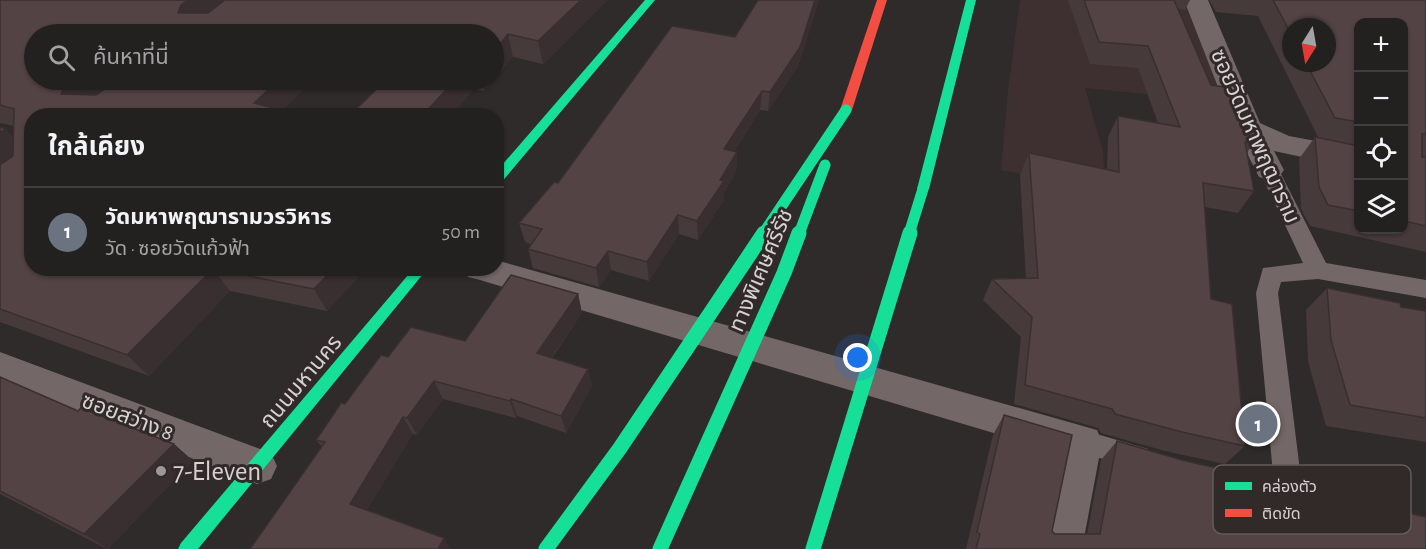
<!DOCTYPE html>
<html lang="th">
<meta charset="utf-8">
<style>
:root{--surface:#232020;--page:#2b2829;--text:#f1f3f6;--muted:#a3a3a5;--line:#403e3e;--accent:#0b8043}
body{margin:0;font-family:"Alegreya Sans","Noto Sans Thai",sans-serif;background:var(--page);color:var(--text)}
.controls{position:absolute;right:18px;top:18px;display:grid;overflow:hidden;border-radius:12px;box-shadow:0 2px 4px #0004}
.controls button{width:54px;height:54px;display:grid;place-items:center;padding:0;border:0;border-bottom:2px solid var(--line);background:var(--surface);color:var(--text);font:30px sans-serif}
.compass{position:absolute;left:1282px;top:18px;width:54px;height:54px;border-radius:50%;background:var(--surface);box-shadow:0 2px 4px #0004;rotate:191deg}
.you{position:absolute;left:858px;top:358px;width:21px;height:21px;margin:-15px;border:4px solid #fff;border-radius:50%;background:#1a73e8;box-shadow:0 0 0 9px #1a73e833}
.badge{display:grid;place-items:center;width:39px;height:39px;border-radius:50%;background:var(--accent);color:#fff;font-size:20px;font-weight:700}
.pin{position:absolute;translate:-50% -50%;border:3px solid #fff;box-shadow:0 2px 6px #0006}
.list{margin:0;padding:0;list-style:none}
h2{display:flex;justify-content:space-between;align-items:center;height:78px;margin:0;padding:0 24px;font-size:26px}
h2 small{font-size:20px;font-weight:400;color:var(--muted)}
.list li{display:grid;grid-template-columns:39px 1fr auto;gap:18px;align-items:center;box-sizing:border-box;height:90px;padding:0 24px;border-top:2px solid var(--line)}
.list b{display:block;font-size:22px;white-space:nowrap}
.list p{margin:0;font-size:20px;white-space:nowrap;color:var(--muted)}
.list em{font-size:20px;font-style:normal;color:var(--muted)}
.icon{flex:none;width:33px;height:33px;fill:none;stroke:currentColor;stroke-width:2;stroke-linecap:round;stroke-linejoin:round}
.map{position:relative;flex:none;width:1426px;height:549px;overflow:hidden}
.search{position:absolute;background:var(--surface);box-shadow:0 2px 4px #0004;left:24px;top:24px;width:480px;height:66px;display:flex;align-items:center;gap:15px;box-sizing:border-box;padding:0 21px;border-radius:33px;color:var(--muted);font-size:22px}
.panel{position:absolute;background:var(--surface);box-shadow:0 2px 4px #0004;left:24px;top:108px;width:480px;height:168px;border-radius:24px}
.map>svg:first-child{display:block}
</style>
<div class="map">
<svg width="1426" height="549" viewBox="0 0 1426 549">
<rect width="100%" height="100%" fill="#2f2b2b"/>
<path fill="#3e3030" d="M1020,0H1188L1227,102L1085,88L1103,152L1105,190L1001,170L1008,91Z"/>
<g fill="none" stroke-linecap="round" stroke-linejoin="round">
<path fill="#746767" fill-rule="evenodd" d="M1269,163L1276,165L1279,170L1326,263L1426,280V298L1318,279L1281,282L1278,293L1303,495L1299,504L1289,508L1279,504L1275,495L1256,293L1263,268L1303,263L1259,170L1262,165Z
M1083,430L1148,449L1151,458L1148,467L1138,470L1074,450L1070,442L1074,434Z"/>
<path fill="#746767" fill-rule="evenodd" d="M1184,0H1208L1260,123L1289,136L1358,149V169L1274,151L1284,170L1279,177L1269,180L1259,177L1234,128Z
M496,260L1097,430L1102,442L1082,549H1040L1061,453L480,280L468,277L464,268H496Z
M0,352L271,453L277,466L271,479L257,484L0,383Z"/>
<path fill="#16e098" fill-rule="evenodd" d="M645,0H655L500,184L496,185V172Z
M966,0H976L929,189L923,193L917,189Z
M414,268H428L198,549H178L181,543Z"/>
<path fill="#f24e42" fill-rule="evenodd" d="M877,0H887L852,110L850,112H842L840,110Z"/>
<path stroke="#16e098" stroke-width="11" d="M763,234L846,110
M799,234L825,165
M909,234L923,189"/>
<path stroke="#16e098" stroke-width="15" d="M546,549L620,448L764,233
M660,549L784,273L799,233
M813,549L910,233"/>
</g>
<path fill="#473a3a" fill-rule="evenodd" d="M0,0H607L543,64L513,57L484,91L474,89L386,80H494V34H34V80H313L282,110L32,268H367L327,311L230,291L149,376L0,322V127L13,138L14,126L0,123Z
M758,0H819L798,66L768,111L760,110L734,152H737L736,172L724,193V200L698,240L679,234L649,281L611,270L599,287L533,268L528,249L531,244L525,242L519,223L558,183L735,37Z
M1068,0H1190L1185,10L1178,9L1211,85L1253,143L1247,153L1254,191L1238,213L1205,207L1211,299L1245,446L1225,464L1165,451L1101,433L1098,428L1014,404L1021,337L983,300L992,279H1026L1020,175L1029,153L1107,169L1108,137L1118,116L1158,123L1138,68L1090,64Z
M1209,0H1426V252L1310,226L1301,209L1299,159L1315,137H1318L1258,16L1216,12ZM1359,22H1404V230H1359ZM1291,27L1327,63H1291Z
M1327,288L1401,307L1426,311V442L1326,426L1308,361L1306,310Z
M578,294L582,313L552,358L588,369L592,386L566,433L517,416L516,418L443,399L417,435L413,434L250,549L322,447L316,440L345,404L388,357L465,341Z
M0,377L78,411L174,444L193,461L108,549H107L0,494Z
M1004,415L1052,531L1055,534H1087L1101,460L1117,441L1182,460L1426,549H966L993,435Z"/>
<path fill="#3a2f30" d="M188,0H231L194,27L178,13L181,5Z
M581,0H607L543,64L538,41Z
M815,0H819L798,66L768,111L770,92Z
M508,34L513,57L484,91L480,80H494V51Z
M74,80H124L83,108L61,94L65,85Z
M279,80H313L277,116L254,103Z
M455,80H471L474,89L451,116H422Z
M762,91L760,110L723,169L724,149Z
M6,129L26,152L0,167V132Z
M737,152L736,172L724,193V200L698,240L697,221L720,180Z
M678,215L679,234L649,281L647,262Z
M608,251L611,270L599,287L596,268Z
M334,268H367L327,311L314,289Z
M213,269L230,291L149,376L127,355Z
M578,294L582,313L542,371L537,353Z
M588,369L592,386L566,433L561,416Z
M434,381L443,399L417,435L407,418Z
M511,399L517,416L516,418L510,401Z
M403,417L413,434L362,519L350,504Z
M174,444L193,461L108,549L84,534Z
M444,538L451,549H438Z"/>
<path fill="#534344" stroke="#3a2f30" stroke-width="1.5" d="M0,0H188L181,5L178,13H208L225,0H581L538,41L508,34L494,51V34H34V80H74L65,85L61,94L96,95L118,80H279L254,103L304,116H32V268H334L314,289L213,269L127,355L0,309V165L13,156L14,109L0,105Z
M758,0H815L800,47L770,92L762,91L724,149L737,152L720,180L724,181L697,221L678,215L647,262L608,251L596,268L528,249L542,229L519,223L554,182L558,183L672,26L735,37Z
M1084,0H1174L1211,85L1231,88L1253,143L1245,142L1254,191L1203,183L1211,299L1232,304L1245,446L1182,432L1115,414L1112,409L1025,385L1032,317L992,279L1038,278L1029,153L1119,172L1118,116L1180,127L1148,46L1099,42Z
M1273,0H1426V134H1422V157H1426V226L1404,221V22H1359V122L1335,118L1306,63H1327V27H1291V34Z
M386,80H455L422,116H349Z
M0,127L6,129L0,132Z
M1315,137L1359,146V211L1328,205L1319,187Z
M511,275L578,294L537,353L588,369L561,416L511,399L510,401L434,381L407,418L403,417L350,504L444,538L438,549H250L325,442L316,440L341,403L345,404L381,355L388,357L411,327L465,341Z
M1327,288L1400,303L1401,307L1426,311V418L1350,405L1331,340Z
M0,377L78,411L81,408L174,444L84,534L0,491Z
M1004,415L1072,435L1052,531L1055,534H1100L1117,441L1182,460L1426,517V549H976L980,534L977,532Z"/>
<circle fill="#9c9898" stroke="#312a29" stroke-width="2" cx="161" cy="471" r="6"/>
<g text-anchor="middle" stroke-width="6" stroke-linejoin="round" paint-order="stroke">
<g font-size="22" fill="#d7d2d2" stroke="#312a29">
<text transform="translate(1256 136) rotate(66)" y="8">ซอยวัดมหาพฤฒาราม</text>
<text transform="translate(760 270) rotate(-67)" y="8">ทางพิเศษศรีรัช</text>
<text transform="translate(300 381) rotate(-50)" y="8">ถนนมหานคร</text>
<text transform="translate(128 416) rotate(21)" y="8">ซอยสว่าง 8</text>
</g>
<g font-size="27" fill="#d7d2d2" stroke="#312a29" text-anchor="start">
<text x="173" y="480">7-Eleven</text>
</g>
</g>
<rect x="1213" y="465" width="198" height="69" rx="9" fill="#312a29" stroke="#635c5c" stroke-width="1.5"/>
<rect x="1225" y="482" width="27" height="8" fill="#16e098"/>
<rect x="1225" y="509" width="27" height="8" fill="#f24e42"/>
<g font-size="16" fill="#d7d2d2">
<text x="1262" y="492">คล่องตัว</text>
<text x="1262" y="519">ติดขัด</text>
</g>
</svg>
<div class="controls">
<button>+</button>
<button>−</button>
<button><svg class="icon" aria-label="locate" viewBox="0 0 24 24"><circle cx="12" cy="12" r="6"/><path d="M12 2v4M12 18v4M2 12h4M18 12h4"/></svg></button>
<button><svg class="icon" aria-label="layers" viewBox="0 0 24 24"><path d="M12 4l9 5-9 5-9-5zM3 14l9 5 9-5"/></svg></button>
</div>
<svg class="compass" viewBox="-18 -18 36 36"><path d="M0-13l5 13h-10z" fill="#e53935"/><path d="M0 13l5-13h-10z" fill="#a3a3a5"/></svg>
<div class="you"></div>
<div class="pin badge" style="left:1258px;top:424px;background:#6b7280">1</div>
<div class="search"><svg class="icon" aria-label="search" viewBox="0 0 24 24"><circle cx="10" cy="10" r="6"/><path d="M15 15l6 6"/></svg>ค้นหาที่นี่</div>
<section class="panel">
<h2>ใกล้เคียง<small></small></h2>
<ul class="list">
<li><span class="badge" style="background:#6b7280">1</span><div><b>วัดมหาพฤฒารามวรวิหาร</b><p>วัด · ซอยวัดแก้วฟ้า</p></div><em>50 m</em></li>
</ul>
</section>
</div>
